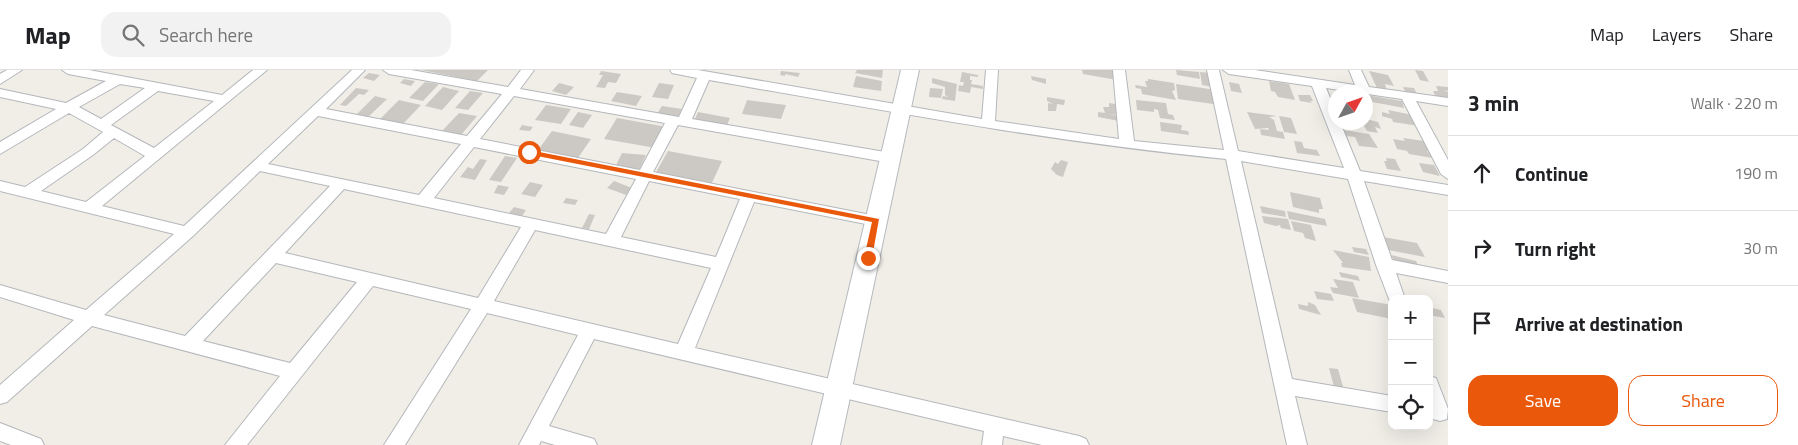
<!DOCTYPE html>
<meta charset="utf-8">
<style>
:root{--surface:#fff;--page:#f2f2f2;--text:#202124;--muted:#757577;--line:#e0e0e0;--accent:#ea580c}
body{margin:0;font-family:"Titillium Web",sans-serif;background:var(--page);color:var(--text)}
.controls{position:absolute;right:15px;bottom:15px;display:grid;overflow:hidden;border-radius:10px;box-shadow:0 5px 20px #0002}
.controls button{width:45px;height:45px;display:grid;place-items:center;padding:0;border:0;border-bottom:1px solid var(--line);background:var(--surface);color:var(--text);font:25px sans-serif}
.compass{position:absolute;left:1328px;top:15px;width:45px;height:45px;border-radius:50%;background:var(--surface);box-shadow:0 5px 20px #0002;rotate:50deg}
.stop{position:absolute;width:15px;height:15px;margin:-11px;border:4px solid #ea580c;border-radius:50%;background:#fff}
.stop.end{background:#ea580c;border-color:#fff;box-shadow:0 1px 5px #0008}
.list{margin:0;padding:0;list-style:none}
h2{display:flex;justify-content:space-between;align-items:center;height:65px;margin:0;padding:0 20px;font-size:21px}
h2 small{font-size:16px;font-weight:400;color:var(--muted)}
.list li{display:grid;grid-template-columns:32px 1fr auto;gap:15px;align-items:center;box-sizing:border-box;height:75px;padding:0 20px;border-top:1px solid var(--line)}
.list b{display:block;font-size:19px;white-space:nowrap}
.list em{font-size:16px;font-style:normal;color:var(--muted)}
.actions{display:flex;gap:10px;padding:15px 20px}
.actions a{flex:1;padding:11px 0;border:1px solid var(--accent);border-radius:15px;text-align:center;font-size:18px;color:var(--accent)}
.actions .main{background:var(--accent);color:#fff}
.icon{flex:none;width:28px;height:28px;fill:none;stroke:currentColor;stroke-width:2;stroke-linecap:round;stroke-linejoin:round}
.map{position:relative;flex:none;width:1448px;height:375px;overflow:hidden}
header{display:flex;align-items:center;gap:30px;box-sizing:border-box;height:70px;padding:0 25px;background:var(--surface);border-bottom:1px solid var(--line)}
header strong{font-size:24px}
nav{display:flex;gap:28px;margin-inline-start:auto;font-size:18px}
.search{width:350px;height:45px;background:var(--page);display:flex;align-items:center;gap:12px;box-sizing:border-box;padding:0 18px;border-radius:15px;color:var(--muted);font-size:19px}
main{display:flex}
aside{flex:1;background:var(--surface)}
.map>svg:first-child{display:block}
</style>
<header>
<strong>Map</strong>
<div class="search"><svg class="icon" aria-label="search" viewBox="0 0 24 24"><circle cx="10" cy="10" r="6"/><path d="M15 15l6 6"/></svg>Search here</div>
<nav><a>Map</a><a>Layers</a><a>Share</a></nav>
</header>
<main>
<div class="map">
<svg width="1448" height="375" viewBox="0 0 1448 375">
<rect width="100%" height="100%" fill="#f0eee7"/>
<path fill="#ccc9c4" d="M421,0H488L477,11Z
M857,0H883L882,8L855,3Z
M1082,0H1116L1117,10L1083,4Z
M1176,0L1199,2L1200,9L1177,5Z
M1415,0L1423,1L1429,12L1420,10Z
M601,1L621,4L616,13L608,12L605,18L596,17L603,5H599Z
M781,1L800,3L798,7L785,4V6L780,5Z
M1369,1L1388,5L1394,16L1385,14L1387,21L1378,20Z
M962,2L978,5V7L970,6V10H972L971,14L983,16V19L971,17L970,23L958,21L959,15L963,16L964,12H960Z
M1200,2L1210,3L1213,17L1202,15Z
M369,3L380,5L374,11L363,8Z
M856,6L882,11L881,21L853,17Z
M1031,6L1046,9V14L1032,10Z
M932,8L957,14L955,31L942,29L943,26L948,27L945,25V17L932,13Z
M404,9L415,11L411,16L400,13Z
M1148,9L1174,13L1175,20L1172,21L1176,30L1142,24L1141,19L1136,18L1135,15L1147,17L1145,11H1148Z
M1269,11L1289,14L1295,30L1278,27L1275,22L1271,21Z
M425,12L439,14L423,31L409,28Z
M1229,12L1239,14L1242,23L1231,21Z
M559,13L574,17L566,25L552,21Z
M659,13L674,15L668,29L652,27Z
M1176,14L1216,20L1220,35L1178,29Z
M1436,16L1448,17V21L1443,20L1448,22V31L1437,29L1433,21H1438Z
M443,17L459,21L442,40L425,36Z
M1403,17L1414,18L1418,26L1406,23Z
M356,18L369,20L364,25L359,24L346,36L340,35Z
M930,18L943,19L941,28L929,27Z
M470,21L483,23L468,40L455,38Z
M617,22L642,26L636,36L611,31Z
M1298,25H1310L1313,31H1310L1312,33L1300,31Z
M1366,25L1402,31L1404,38L1367,31Z
M375,26L387,29L366,49L354,47Z
M1047,27L1065,30L1064,35L1057,34L1056,41H1048V33L1053,34L1047,31Z
M399,30L421,35L401,56L378,51Z
M747,30L786,35L781,49L742,44Z
M1136,30L1166,33L1168,44L1173,45L1175,50L1160,48L1158,40L1154,39V42L1137,40Z
M1109,33L1115,34V38L1121,39L1119,45L1109,44L1119,46V51L1098,47V42L1105,43L1103,37H1109Z
M546,35L571,39L561,54L535,50Z
M662,36L682,39L677,48L657,44Z
M1388,40L1413,45L1419,56L1393,52L1392,49L1382,46V42L1390,44Z
M578,42L592,45L583,58L569,55Z
M698,42L730,48L727,55L695,49Z
M1247,42L1277,46L1269,47L1274,50L1277,61L1283,62L1285,69L1261,65L1260,59L1269,60L1268,58L1255,59Z
M459,43L477,46L461,65L442,61Z
M1279,46L1291,48L1297,64L1284,62Z
M617,48L667,57L656,78L604,69Z
M1366,49L1378,52L1381,59L1375,57L1378,63L1367,61L1362,52H1366Z
M1160,52L1182,55L1181,60L1188,61L1189,65L1161,61Z
M522,55L533,57L530,61L519,60Z
M1343,60L1369,64L1378,78L1359,76L1355,67L1346,66Z
M552,61L591,69L578,88L538,80Z
M1403,68L1424,71L1430,82L1427,81L1433,88L1409,84L1407,81L1397,79L1393,69L1405,71Z
M1294,71L1302,72L1304,78L1317,80L1320,86L1297,83Z
M668,81L722,91L711,115L655,104Z
M622,83L646,85L639,100L615,97Z
M505,86L517,88L501,112L489,110Z
M1386,88L1395,89L1401,101L1387,99L1384,91H1387Z
M480,89L487,90L475,110L460,107L468,97L473,99Z
M1061,90L1068,92L1063,107L1057,105L1051,99L1055,92L1058,94Z
M1419,93L1434,95L1440,106L1423,102Z
M614,111L632,118L626,125L607,118Z
M530,112L543,115L535,127L521,124Z
M498,115L509,117L504,125L494,123Z
M1290,122L1320,128L1323,139H1319V143L1293,137Z
M566,128L578,130L575,135L563,133Z
M1260,136L1285,141L1286,147L1262,143Z
M514,137L526,140L522,146L509,143Z
M1287,141L1325,149L1327,156L1289,149Z
M589,144L595,145L589,159L582,158Z
M1262,146L1288,149L1291,160L1281,158L1280,155L1276,156L1264,153Z
M1291,151L1311,155L1316,171L1305,168L1303,163L1294,161Z
M1383,167L1417,173L1425,187L1388,180Z
M1352,177L1366,179L1369,185L1354,182Z
M1333,180L1369,187L1371,201L1342,197L1341,193H1343Z
M1391,185L1416,191L1420,199L1397,196Z
M1339,202L1358,206L1360,211L1341,207Z
M1333,209L1353,212L1359,228L1333,223L1330,217L1338,218Z
M1314,221L1331,224L1334,231L1317,229Z
M1352,228L1392,235V249L1357,242Z
M1430,228L1432,238L1441,240L1445,248L1429,245Z
M1308,232L1315,235L1321,245L1299,239L1298,234L1308,236Z
M1329,298L1338,299L1344,320L1334,317Z"/>
<g fill="none" stroke-linecap="round" stroke-linejoin="round">
<defs>
<path id="street" d="M7,0H22L0,14V4Z
M62,0H89L222,25L253,0H267L102,136L184,156L352,0H365L326,39L467,66L502,24L389,4L383,0H411L508,17L521,0H534L520,19L679,47L697,8L672,3L670,0H698L982,49L986,0H998L995,51L1119,69L1113,0H1125L1134,71L1224,80L1207,0H1219L1238,81L1344,98L1312,16L1229,4L1223,0H1255L1355,15L1349,0H1361L1369,17L1448,28V36L1416,31L1448,90V109L1441,104L1402,29L1326,18L1336,42V52H1340L1360,101L1448,115V125L1364,111L1392,190L1448,201V213L1396,203L1405,229H1392L1391,234L1376,195L1348,109L1241,91L1292,309L1392,326V342L1295,326L1307,375H1287L1226,89C1052,72 881,40 709,10L692,49L891,83L898,88L891,93L678,55L653,102L876,146L881,147L884,151L881,155L876,156L754,132L695,278L1079,366L1086,369L1089,375H1042L1003,366L1002,375H982L984,361L594,269L549,356L594,369L597,375H555L541,371L539,375H519L578,265L487,243L405,375H384L471,239L373,216L247,375H225L280,306L92,256L7,332L0,334V315L74,250L0,227V215L86,240L174,164L0,121V111L25,117L83,79L103,62L69,43L0,84V72L56,39L0,27V19L66,33L106,11L68,4ZM120,14L145,18L101,49L79,37ZM158,21L214,31L154,78L111,55ZM514,26L665,53L640,100L480,69ZM318,46L461,74L419,125L268,94ZM114,68L145,86L86,132L41,121L93,85ZM474,77L636,109L606,164L434,128ZM260,101L330,116L185,266L104,245L193,166ZM649,111L740,129L716,187L621,167ZM344,119L521,157L478,228L285,183ZM535,160L711,198L678,274L494,231ZM276,193L357,212L290,293L203,271Z
M1429,306L1436,308L1448,339L1447,349L1440,351L1433,349L1429,340Z
M0,353L41,369L44,375H11L0,371Z"/>
<path id="secondary" d="M901,0H919L840,375H812Z"/>
</defs>
<use href="#street" stroke="#b4b7bb" stroke-width="2"/>
<use href="#secondary" stroke="#b5b9be" stroke-width="2"/>
<use href="#street" fill="#fff" fill-rule="evenodd"/>
<use href="#secondary" fill="#fff" fill-rule="evenodd"/>
</g>
<path fill="#ea580c" d="M529,80L879,149L872,188L868,191L864,188L872,152L527,84V81Z"/>
</svg>
<div class="controls">
<button>+</button>
<button>−</button>
<button><svg class="icon" aria-label="locate" viewBox="0 0 24 24"><circle cx="12" cy="12" r="6"/><path d="M12 2v4M12 18v4M2 12h4M18 12h4"/></svg></button>
</div>
<svg class="compass" viewBox="-18 -18 36 36"><path d="M0-13l5 13h-10z" fill="#e53935"/><path d="M0 13l5-13h-10z" fill="#757577"/></svg>
<div class="stop" style="left:529px;top:82px"></div>
<div class="stop end" style="left:868px;top:188px"></div>
</div>
<aside>
<h2>3 min<small>Walk · 220 m</small></h2>
<ul class="list">
<li><svg class="icon" aria-label="ahead" viewBox="0 0 24 24"><path d="M12 20V5M6 11l6-6 6 6"/></svg><div><b>Continue</b></div><em>190 m</em></li>
<li><svg class="icon" aria-label="right" viewBox="0 0 24 24"><path d="M7 20v-9h11M14 6l5 5-5 5"/></svg><div><b>Turn right</b></div><em>30 m</em></li>
<li><svg class="icon" aria-label="arrive" viewBox="0 0 24 24"><path d="M6 21V4h12l-3 4 3 4H6"/></svg><div><b>Arrive at destination</b></div></li>
</ul>
<div class="actions"><a class="main">Save</a><a>Share</a></div>
</aside>
</main>
